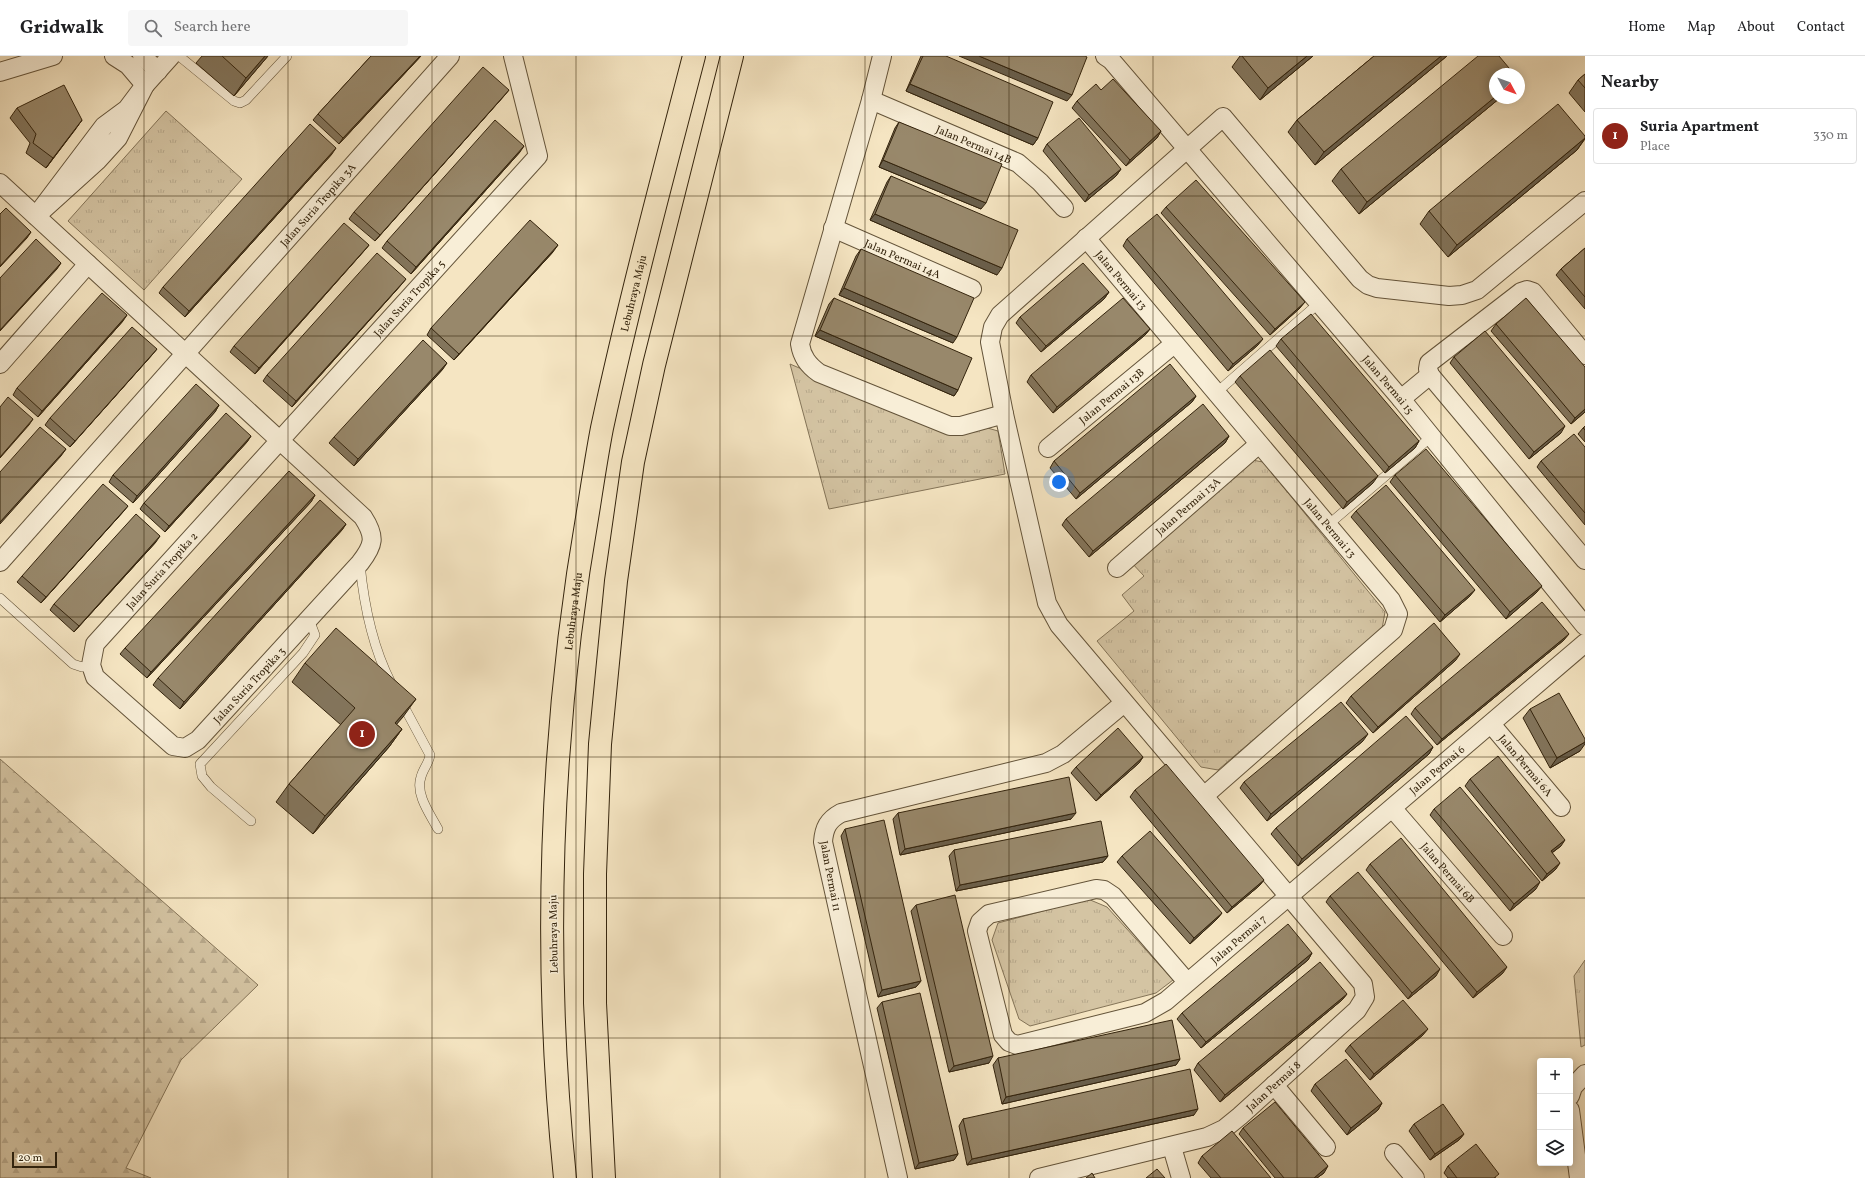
<!DOCTYPE html>
<meta charset="utf-8">
<style>
:root{--surface:#fff;--page:#f6f6f6;--text:#202124;--muted:#757577;--line:#e0e0e0;--accent:#8f2418}
body{margin:0;font-family:Vollkorn,serif;background:var(--page);color:var(--text)}
.controls{position:absolute;right:12px;bottom:12px;display:grid;overflow:hidden;border-radius:4px;box-shadow:0 2px 10px #0003}
.controls button{width:36px;height:36px;display:grid;place-items:center;padding:0;border:0;border-bottom:1px solid var(--line);background:var(--surface);color:var(--text);font:20px sans-serif}
.compass{position:absolute;left:1489px;top:12px;width:36px;height:36px;border-radius:50%;background:var(--surface);box-shadow:0 2px 10px #0003;rotate:131deg}
.scale{position:absolute;left:12px;bottom:10px;width:45px;box-sizing:border-box;padding-left:4px;border:2px solid #34240d;border-top:0;font-size:11px;line-height:14px;white-space:nowrap;color:#34240d;-webkit-text-stroke:3px #f8eed7;paint-order:stroke}
.you{position:absolute;left:1059px;top:426px;width:14px;height:14px;margin:-10px;border:3px solid #fff;border-radius:50%;background:#1a73e8;box-shadow:0 0 0 6px #1a73e833}
.badge{display:grid;place-items:center;width:26px;height:26px;border-radius:50%;background:var(--accent);color:#fff;font-size:13px;font-weight:700}
.pin{position:absolute;translate:-50% -50%;border:2px solid #fff;box-shadow:0 1px 4px #0006}
.list{margin:0;padding:0;list-style:none}
h2{display:flex;justify-content:space-between;align-items:center;height:52px;margin:0;padding:0 16px;font-size:17px}
h2 small{font-size:13px;font-weight:400;color:var(--muted)}
.list li{display:grid;grid-template-columns:26px 1fr auto;gap:12px;align-items:center;box-sizing:border-box;height:56px;margin:0 8px 8px;padding:0 8px;border:1px solid var(--line);border-radius:4px}
.list b{display:block;font-size:15px;white-space:nowrap}
.list p{margin:0;font-size:13px;white-space:nowrap;color:var(--muted)}
.list em{font-size:13px;font-style:normal;color:var(--muted)}
.icon{flex:none;width:22px;height:22px;fill:none;stroke:currentColor;stroke-width:2;stroke-linecap:round;stroke-linejoin:round}
.map{position:relative;flex:none;width:1585px;height:1122px;overflow:hidden}
header{display:flex;align-items:center;gap:24px;box-sizing:border-box;height:56px;padding:0 20px;background:var(--surface);border-bottom:1px solid var(--line)}
header strong{font-size:19px}
nav{display:flex;gap:22px;margin-inline-start:auto;font-size:14px}
.search{width:280px;height:36px;background:var(--page);display:flex;align-items:center;gap:10px;box-sizing:border-box;padding:0 14px;border-radius:4px;color:var(--muted);font-size:15px}
main{display:flex}
aside{flex:1;background:var(--surface)}
.map>svg:first-child{display:block}
</style>
<header>
<strong>Gridwalk</strong>
<div class="search"><svg class="icon" aria-label="search" viewBox="0 0 24 24"><circle cx="10" cy="10" r="6"/><path d="M15 15l6 6"/></svg>Search here</div>
<nav><a>Home</a><a>Map</a><a>About</a><a>Contact</a></nav>
</header>
<main>
<div class="map">
<svg width="1585" height="1122" viewBox="0 0 1585 1122">
<defs>
<pattern id="grass-tufts" width="24" height="20" patternUnits="userSpaceOnUse"><rect width="24" height="20" fill="#d4c4a3"/><path d="M3 7l-1-3M5 7V3M7 7l1-3M15 17l-1-3M17 17v-4M19 17l1-3" fill="none" stroke="#b7a88b"/></pattern>
<pattern id="forest-firs" width="22" height="20" patternUnits="userSpaceOnUse"><rect width="22" height="20" fill="#d4c4a3"/><path d="M5 1l3.5 6h-7zM16 11l3.5 6h-7z" fill="#b7a88b"/></pattern>
</defs>
<rect width="100%" height="100%" fill="#f5e5c2"/>
<filter id="stains"><feTurbulence type="fractalNoise" baseFrequency=".005" numOctaves="4"/><feColorMatrix values="0 0 0 0 .2 0 0 0 0 .09 0 0 0 0 .02 0 0 0 .5 -.17"/></filter>
<radialGradient id="worn" r=".72"><stop offset=".6" stop-color="#630" stop-opacity="0"/><stop offset="1" stop-color="#630" stop-opacity=".3"/></radialGradient>
<path fill="url(#grass-tufts)" stroke="#847458" d="M166,55L242,123L144,234L68,165Z
M790,308L955,379L984,371L998,375L1005,418L829,453Z
M1252,404L1263,406L1385,556L1382,573L1218,714L1201,711L1097,585L1134,555L1122,539L1144,520L1130,505Z
M1088,843L1107,851L1173,924L1156,937L1030,970L1019,963L992,884L998,867Z
M1585,904V989L1581,991L1574,920Z"/>
<path fill="url(#forest-firs)" stroke="#847458" d="M0,703L258,929L181,1004L126,1112L151,1122H0Z"/>
<g fill="none" stroke-linecap="round" stroke-linejoin="round">
<defs>
<path id="service" d="M179,0L234,45L240,47L246,44L287,0
M1216,337L1319,247
M1328,469L1431,381
M360,508C364,550 372,590 391,627
M0,542L73,608L82,611L91,609
M401,645L430,699C429,707 423,713 421,721C415,738 430,758 438,773
M251,765L211,731L202,720L200,708L303,597L315,579L309,563"/>
<g id="minor">
<path d="M114,0L128,9L145,29L171,0"/>
<path d="M142,0L158,15"/>
<path d="M882,0L871,44L800,288C802,301 808,309 819,317L950,370H961L1004,358"/>
<path id="s1" d="M1105,0L1111,4L1401,343L1585,570"/>
<path d="M0,16L53,0"/>
<path d="M145,29L118,82L98,104L36,160L104,70L127,53Z"/>
<path id="s2" d="M871,44L1018,107L1040,126L1064,152"/>
<path id="s3" d="M0,127C121,239 242,350 363,461C376,481 374,489 360,507L198,684L185,692L173,690L95,621L91,609L95,588L538,100L513,0"/>
<path id="s4" d="M833,172L972,233"/>
<path id="s5" d="M1086,182L1391,544L1398,558L1393,574L1204,740"/>
<path d="M0,308L88,208"/>
<path d="M1430,319L1428,313L1429,307L1521,236L1527,234L1533,236L1585,299"/>
<path d="M1401,343L1430,319L1585,504"/>
<path id="s6" d="M1048,392L1174,288"/>
<path id="s7" d="M0,506L450,0"/>
<path id="s8" d="M1117,512L1259,388"/>
<path id="s9" d="M1491,668L1561,751"/>
<path id="s10" d="M1393,753L1503,880"/>
<path id="s11" d="M1187,926L1113,840L1104,834L1096,833L989,858L980,866L977,875L1003,979L1009,986L1017,989L1145,957L1166,945L1585,587"/>
<path d="M1274,1029L1326,1091"/>
<path d="M1570,1040L1573,1031L1585,1018"/>
<path d="M1570,1054L1579,1122"/>
<path d="M1172,1091L1181,1122"/>
<path d="M1394,1097L1415,1122"/>
<path d="M898,1122L823,786C824,772 828,764 841,757L1046,707L1063,698L1124,647"/>
<path id="s12" d="M1039,1122L1207,1081L1224,1073L1240,1060L1357,954L1365,941L1363,928L1059,569L1047,547L1004,358L990,286L993,271L1000,259L1223,61L1360,223L1368,229L1377,232L1449,240L1462,239L1477,234L1585,145"/>
</g>
<g id="motorway">
<path id="s13" d="M565,1122C542,898 550,672 589,450C593,424 597,398 602,372C629,247 662,123 694,0"/>
<path d="M604,1122L595,947V818L600,688L616,525L633,406L654,309L732,0"/>
</g>
</defs>
<use href="#service" stroke="#64543a" stroke-width="10"/>
<use href="#minor" stroke="#64543a" stroke-width="20"/>
<use href="#motorway" stroke="#34240d" stroke-width="24"/>
<use href="#service" stroke="#f8eed7" stroke-width="9"/>
<use href="#minor" stroke="#f8eed7" stroke-width="18"/>
<use href="#motorway" stroke="#f5e5c2" stroke-width="22"/>
</g>
<path fill="#83755c" stroke="#34240d" d="M202,0H268L234,40L196,7Z
M371,0H421L339,88L313,64L318,58Z
M921,0H946L1038,82L1033,89L906,35Z
M1240,0H1313L1260,44L1232,11Z
M1374,0H1447L1315,109L1288,76L1297,64Z
M1585,18V56L1569,37L1578,24Z
M1101,34L1161,75L1157,82L1126,110L1072,52L1077,45Z
M504,40L375,185L349,163L354,156Z
M1495,42H1500L1359,158L1332,125L1341,113Z
M17,52L82,64L46,112L26,97L30,87L10,62Z
M899,66L981,153L879,111L895,72Z
M1585,80V83L1577,94L1448,201L1420,168L1429,155Z
M1047,88L1121,113L1116,120L1085,146L1043,95Z
M520,96L411,218L382,192L387,185Z
M332,98L185,261L159,237L163,231Z
M891,120L997,219L870,164L887,126Z
M1166,151L1300,252L1270,279L1161,157Z
M1127,183L1258,289L1228,315L1123,190Z
M369,189L364,195L255,318L230,296L234,290Z
M1585,192V253L1556,219L1561,213Z
M861,193L953,287L839,239L856,200Z
M553,196L454,304L427,279L431,272Z
M401,229L292,351L263,325L267,319Z
M1109,236L1104,243L1041,296L1016,267L1020,261Z
M834,242L958,334L954,340L815,280L829,248Z
M123,265L38,361L13,339L17,332Z
M1496,268L1585,356L1571,368L1491,275Z
M1150,273L1145,279L1053,357L1027,326L1031,319Z
M1281,283L1419,385L1415,392L1385,417L1276,290Z
M152,299L70,391L45,369L50,362Z
M1454,301L1561,377L1529,403L1450,307Z
M443,313L354,410L329,387L334,381Z
M1240,320L1373,427L1343,453L1235,326Z
M1196,340L1192,346L1076,443L1050,412L1054,405Z
M219,349L215,356L133,447L109,426L113,419Z
M1585,370V386L1578,378L1583,372Z
M251,380L247,386L165,476L140,453L144,447Z
M1229,380L1225,387L1089,501L1062,469L1066,463Z
M1585,391V469L1537,411L1541,405Z
M1395,419L1537,536L1506,563L1390,426Z
M315,439L311,446L147,622L120,598L125,592Z
M1356,455L1470,540L1440,566L1351,461Z
M123,456L41,547L17,526L22,520Z
M346,468L342,474L180,653L153,629L158,622Z
M156,486L74,576L50,554L54,548Z
M1564,584L1437,689L1411,658L1415,652Z
M1456,604L1373,677L1346,647L1351,640Z
M305,607L403,661L396,668L402,673L389,691L313,778L276,746L289,728L341,669L292,626Z
M1530,653L1580,695L1550,712L1523,662Z
M1363,685L1267,765L1240,732L1244,726Z
M1433,691L1429,698L1298,810L1271,778L1276,772Z
M1143,701L1139,707L1096,745L1071,717L1076,711Z
M1470,723L1561,790L1552,797L1556,813L1542,825L1465,730Z
M1135,734L1264,824L1259,830L1227,857L1130,741Z
M1434,753L1536,833L1510,855L1430,759Z
M898,757L1071,763L900,799L893,763Z
M845,773L921,925L916,931L878,941L841,780Z
M954,794L1108,800L1103,806L956,835L949,800Z
M1122,800L1222,857L1217,863L1190,888L1117,806Z
M1370,808L1503,917L1473,942L1366,814Z
M1330,840L1436,920L1408,943L1326,846Z
M916,849L989,1007L949,1016L911,855Z
M1312,897L1308,904L1201,992L1177,963L1182,957Z
M1347,938L1342,944L1220,1046L1194,1014L1198,1007Z
M882,946L958,1098L954,1104L915,1113L877,952Z
M1423,979L1370,1024L1345,995L1350,989Z
M998,1002L1180,1003L1176,1009L1002,1048L993,1009Z
M1315,1028L1382,1047L1378,1054L1347,1079L1311,1035Z
M1194,1059L967,1109L959,1070L963,1063Z
M1414,1068L1464,1078L1459,1084L1430,1104L1409,1075Z
M1243,1072L1324,1117L1317,1122H1275L1239,1078Z
M1202,1100L1271,1122H1211L1198,1107Z
M1448,1110L1496,1122H1448L1444,1117Z"/>
<path fill="#6a5f4b" stroke="#34240d" d="M265,0H268L234,40L246,22Z
M420,0H421L339,88L343,82Z
M959,0H979L1072,39L1067,45Z
M1307,0H1313L1260,44L1268,32Z
M1441,0H1447L1315,109L1324,96Z
M910,28L1038,82L1033,89L906,35Z
M509,34L504,40L375,185L380,179Z
M1495,41V42H1500L1359,158L1367,146Z
M82,64L75,74L46,112L53,102Z
M1161,75L1157,82L1126,110L1130,104Z
M1585,82L1577,94L1448,201L1457,189Z
M524,90L520,96L411,218L416,211Z
M336,92L332,98L185,261L189,255Z
M883,104L986,147L981,153L879,111Z
M1121,113L1116,120L1085,146L1089,139Z
M875,158L1002,212L997,219L870,164Z
M31,176L27,182L0,211V210Z
M369,189L364,195L255,318L259,312Z
M558,189L553,196L454,304L459,298Z
M61,207L57,213L0,275V274Z
M406,223L401,229L292,351L296,345Z
M844,232L957,281L953,287L839,239Z
M1109,236L1104,243L1041,296L1046,290Z
M1305,246L1300,252L1270,279L1275,273Z
M127,259L123,265L38,361L42,355Z
M1150,273L1145,279L1053,357L1057,351Z
M820,274L958,334L954,340L815,280Z
M1263,283L1258,289L1228,315L1233,308Z
M157,293L152,299L70,391L75,385Z
M447,307L443,313L354,410L358,403Z
M1196,340L1192,346L1076,443L1080,437Z
M219,349L215,356L133,447L137,440Z
M1585,353V356L1571,368L1575,362Z
M33,363L29,369L0,402V401Z
M1565,370L1561,377L1529,403L1534,396Z
M251,380L247,386L165,476L169,470Z
M1229,380L1225,387L1089,501L1093,495Z
M1419,385L1415,392L1385,417L1389,411Z
M66,393L61,400L0,468V466Z
M1378,420L1373,427L1343,453L1347,446Z
M315,439L311,446L147,622L151,616Z
M128,450L123,456L41,547L46,541Z
M346,468L342,474L180,653L184,646Z
M160,480L156,486L74,576L79,570Z
M1542,530L1537,536L1506,563L1510,556Z
M1475,534L1470,540L1440,566L1445,559Z
M1569,578L1564,584L1437,689L1442,683Z
M1460,598L1456,604L1373,677L1378,671Z
M416,643L403,661L382,685L395,667Z
M402,673L389,691L313,778L325,760Z
M1368,678L1363,685L1267,765L1271,758Z
M1585,686V688L1580,695L1550,712L1557,702Z
M1433,691L1429,698L1298,810L1302,803Z
M1143,701L1139,707L1096,745L1101,739Z
M1076,757L1071,763L900,799L905,793Z
M1565,784L1561,790L1546,801L1551,795Z
M1108,800L1103,806L956,835L960,829Z
M1560,807L1556,813L1542,825L1547,818Z
M1264,824L1259,830L1227,857L1232,851Z
M1540,826L1536,833L1510,855L1514,848Z
M1222,857L1217,863L1190,888L1194,882Z
M1312,897L1308,904L1201,992L1206,986Z
M1507,911L1503,917L1473,942L1477,936Z
M1440,913L1436,920L1408,943L1412,937Z
M921,925L916,931L878,941L882,934Z
M1347,938L1342,944L1220,1046L1225,1039Z
M1428,973L1423,979L1370,1024L1374,1018Z
M993,1000L989,1007L949,1016L954,1010Z
M1180,1003L1176,1009L1002,1048L1006,1041Z
M1382,1047L1378,1054L1347,1079L1351,1072Z
M1198,1053L1194,1059L967,1109L972,1103Z
M1464,1078L1459,1084L1430,1104L1435,1098Z
M958,1098L954,1104L915,1113L919,1107Z
M1328,1110L1324,1117L1317,1122H1314Z"/>
<path fill="#98886b" stroke="#34240d" d="M222,0H265L246,22Z
M371,0H420L343,82L318,58Z
M923,0H946L1053,46L1038,82L910,28Z
M979,0H1085L1087,1L1072,39Z
M1242,0H1307L1268,32Z
M1374,0H1441L1324,96L1297,64Z
M1478,0H1499L1514,18H1495V41L1367,146L1341,113Z
M483,11L509,34L380,179L354,156Z
M1585,18V32L1578,24Z
M1113,23L1161,75L1130,104L1077,45L1096,28L1101,34Z
M64,29L82,64L53,102L33,87L36,78L17,52Z
M1558,48L1585,80V82L1457,189L1429,155Z
M1079,62L1121,113L1089,139L1047,88Z
M495,64L524,90L416,211L387,185Z
M899,66L1002,108L986,147L883,104Z
M310,68L336,92L189,255L163,231Z
M891,120L1018,174L1002,212L875,158Z
M1196,124L1305,246L1275,273L1166,151Z
M6,152L31,176L0,210V158Z
M1157,158L1263,283L1233,308L1127,183Z
M530,164L558,189L459,298L431,272Z
M344,167L369,189L259,312L234,290Z
M36,183L61,207L0,274V222Z
M1585,192V241L1561,213Z
M861,193L974,242L957,281L844,232Z
M377,197L406,223L296,345L267,319Z
M1083,207L1109,236L1046,290L1020,261Z
M102,237L127,259L42,355L17,332Z
M834,242L972,302L958,334L820,274Z
M1123,242L1150,273L1057,351L1031,319Z
M1526,242L1585,311V353L1575,362L1496,268Z
M1311,258L1419,385L1389,411L1281,283Z
M132,271L157,293L75,385L50,362Z
M1485,275L1565,370L1534,396L1454,301Z
M423,284L447,307L358,403L334,381Z
M1270,294L1378,420L1347,446L1240,320Z
M1170,308L1196,340L1080,437L1054,405Z
M196,328L219,349L137,440L113,419Z
M8,341L33,363L0,401V351Z
M1203,348L1229,380L1093,495L1066,463Z
M226,357L251,380L169,470L144,447Z
M1585,370V374L1583,372Z
M40,371L66,393L0,466V416Z
M1574,378L1585,391V457L1541,405Z
M1426,393L1542,530L1510,556L1395,419Z
M289,415L315,439L151,616L125,592Z
M103,428L128,450L46,541L22,520Z
M1386,429L1475,534L1445,559L1356,455Z
M320,444L346,468L184,646L158,622Z
M136,458L160,480L79,570L54,548Z
M1542,546L1569,578L1442,683L1415,652Z
M1434,567L1460,598L1378,671L1351,640Z
M336,572L416,643L395,667L402,673L325,760L289,728L355,652L305,607Z
M1559,637L1585,683V686L1557,702L1530,653Z
M1341,646L1368,678L1271,758L1244,726Z
M1406,660L1433,691L1302,803L1276,772Z
M1118,672L1143,701L1101,739L1076,711Z
M1498,700L1565,784L1551,795L1560,807L1547,818L1470,723Z
M1166,708L1264,824L1232,851L1135,734Z
M1069,721L1076,757L905,793L898,757Z
M1460,731L1540,826L1514,848L1434,753Z
M884,764L921,925L882,934L845,773Z
M1101,765L1108,800L960,829L954,794Z
M1150,775L1222,857L1194,882L1122,800Z
M1401,782L1507,911L1477,936L1370,808Z
M1358,816L1440,913L1412,937L1330,840Z
M955,839L993,1000L954,1010L916,849Z
M1288,868L1312,897L1206,986L1182,957Z
M1320,906L1347,938L1225,1039L1198,1007Z
M920,937L958,1098L919,1107L882,946Z
M1403,944L1428,973L1374,1018L1350,989Z
M1172,964L1180,1003L1006,1041L998,1002Z
M1346,1003L1382,1047L1351,1072L1315,1028Z
M1190,1013L1198,1053L972,1103L963,1063Z
M1275,1046L1328,1110L1314,1122H1284L1243,1072Z
M1443,1048L1464,1078L1435,1098L1414,1068Z
M1232,1075L1271,1122H1221L1202,1100Z
M1476,1088L1499,1118L1494,1122H1457L1448,1110Z
M1157,1113L1165,1122H1146Z
M1092,1117L1095,1122H1086Z"/>
<path fill="none" stroke="#34240d" stroke-width="1" stroke-opacity="0.55" d="M144,0V1122M288,0V1122M432,0V1122M576,0V1122M720,0V1122M865,0V1122M1009,0V1122M1153,0V1122M1297,0V1122M1441,0V1122M0,140H1585M0,280H1585M0,421H1585M0,561H1585M0,701H1585M0,842H1585M0,982H1585"/>
<g text-anchor="middle" stroke-width="3" stroke-linejoin="round" paint-order="stroke">
<g font-size="11" fill="#34240d" stroke="#f8eed7">
<text dy="4" stroke="none"><textPath href="#s2" startOffset="112">Jalan Permai 14B</textPath></text>
<text dy="4" stroke="none"><textPath href="#s7" startOffset="478">Jalan Suria Tropika 3A</textPath></text>
<text dy="4" stroke="none"><textPath href="#s4" startOffset="76">Jalan Permai 14A</textPath></text>
<text dy="4" stroke="none"><textPath href="#s5" startOffset="55">Jalan Permai 13</textPath></text>
<text dy="4" stroke="none"><textPath href="#s13" startOffset="892">Lebuhraya Maju</textPath></text>
<text dy="4" stroke="none"><textPath href="#s3" startOffset="1417">Jalan Suria Tropika 5</textPath></text>
<text dy="4" stroke="none"><textPath href="#s1" startOffset="434">Jalan Permai 15</textPath></text>
<text dy="4" stroke="none"><textPath href="#s6" startOffset="82">Jalan Permai 13B</textPath></text>
<text dy="4" stroke="none"><textPath href="#s8" startOffset="94">Jalan Permai 13A</textPath></text>
<text dy="4" stroke="none"><textPath href="#s5" startOffset="379">Jalan Permai 13</textPath></text>
<text dy="4" stroke="none"><textPath href="#s3" startOffset="1049">Jalan Suria Tropika 2</textPath></text>
<text dy="4" stroke="none"><textPath href="#s13" startOffset="568">Lebuhraya Maju</textPath></text>
<text transform="translate(249 629) rotate(-47)" y="4">Jalan Suria Tropika 3</text>
<text dy="4" stroke="none"><textPath href="#s9" startOffset="54">Jalan Permai 6A</textPath></text>
<text dy="4" stroke="none"><textPath href="#s11" startOffset="901">Jalan Permai 6</textPath></text>
<text dy="4" stroke="none"><textPath href="#s10" startOffset="84">Jalan Permai 6B</textPath></text>
<text transform="translate(831 820) rotate(79)" y="4">Jalan Permai 11</text>
<text transform="translate(553 878) rotate(-91)" y="4">Lebuhraya Maju</text>
<text dy="4" stroke="none"><textPath href="#s11" startOffset="640">Jalan Permai 7</textPath></text>
<text dy="4" stroke="none"><textPath href="#s12" startOffset="257">Jalan Permai 8</textPath></text>
</g>
</g>
<rect width="100%" height="100%" filter="url(#stains)"/>
<rect width="100%" height="100%" fill="url(#worn)"/>
</svg>
<div class="controls">
<button>+</button>
<button>−</button>
<button><svg class="icon" aria-label="layers" viewBox="0 0 24 24"><path d="M12 4l9 5-9 5-9-5zM3 14l9 5 9-5"/></svg></button>
</div>
<svg class="compass" viewBox="-18 -18 36 36"><path d="M0-13l5 13h-10z" fill="#e53935"/><path d="M0 13l5-13h-10z" fill="#757577"/></svg>
<div class="scale">20 m</div>
<div class="you"></div>
<div class="pin badge" style="left:362px;top:678px">1</div>
</div>
<aside>
<h2>Nearby<small></small></h2>
<ul class="list">
<li><span class="badge">1</span><div><b>Suria Apartment</b><p>Place</p></div><em>330 m</em></li>
</ul>
</aside>
</main>
